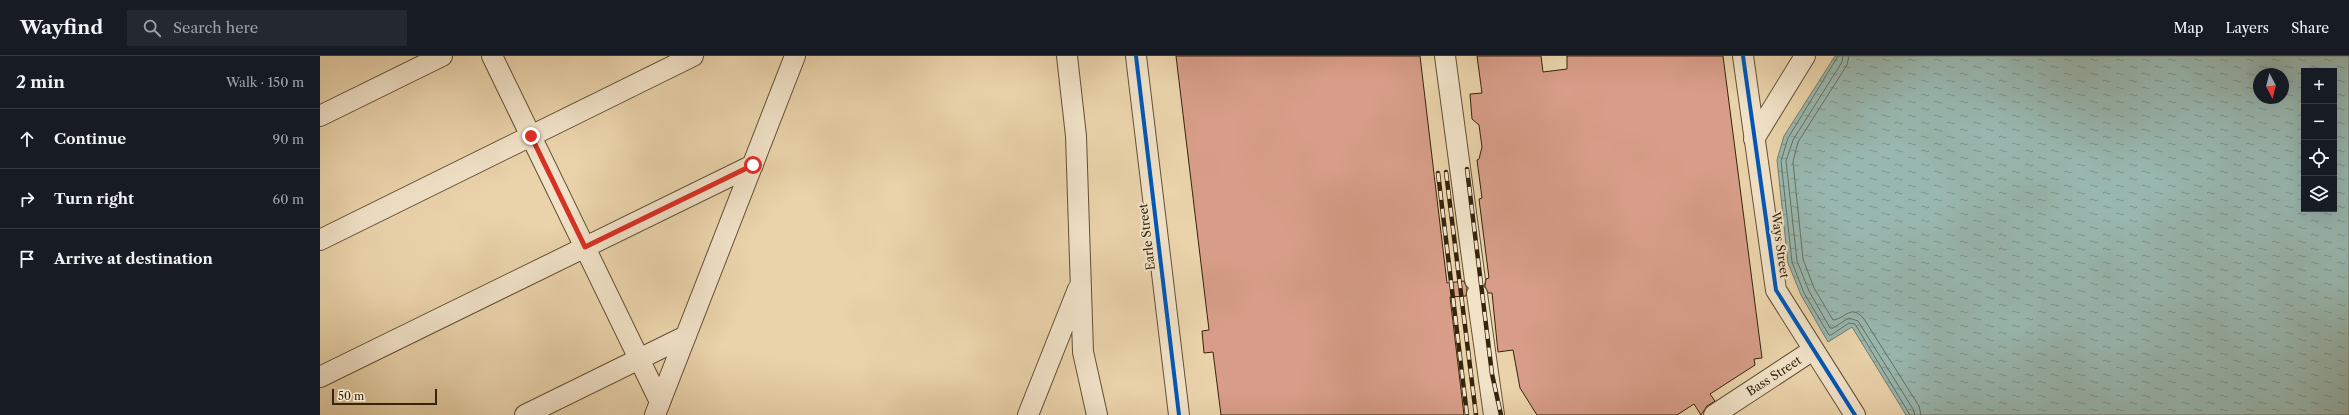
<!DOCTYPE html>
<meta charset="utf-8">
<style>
:root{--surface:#171b24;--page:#242831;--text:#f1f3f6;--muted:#9ea1a6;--line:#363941}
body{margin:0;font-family:"Libre Caslon Text",serif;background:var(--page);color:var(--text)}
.controls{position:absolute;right:12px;top:12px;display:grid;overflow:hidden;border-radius:0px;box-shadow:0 4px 16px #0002}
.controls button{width:36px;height:36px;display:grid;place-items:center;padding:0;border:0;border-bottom:1px solid var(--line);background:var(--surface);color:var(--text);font:20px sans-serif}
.compass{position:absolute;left:1933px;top:12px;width:36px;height:36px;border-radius:50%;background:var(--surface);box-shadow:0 4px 16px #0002;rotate:173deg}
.scale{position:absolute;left:12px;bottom:10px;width:105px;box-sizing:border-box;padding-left:4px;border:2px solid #36240b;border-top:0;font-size:11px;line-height:14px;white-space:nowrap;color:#36240b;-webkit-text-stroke:3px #f1e2c8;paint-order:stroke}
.stop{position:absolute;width:12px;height:12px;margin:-9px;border:3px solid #d93025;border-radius:50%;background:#fff}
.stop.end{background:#d93025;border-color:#fff;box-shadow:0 1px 4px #0008}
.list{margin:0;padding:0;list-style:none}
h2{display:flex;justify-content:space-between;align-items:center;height:52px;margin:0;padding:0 16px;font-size:17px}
h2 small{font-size:13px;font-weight:400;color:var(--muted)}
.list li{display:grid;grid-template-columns:26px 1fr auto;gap:12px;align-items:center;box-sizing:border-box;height:60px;padding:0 16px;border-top:1px solid var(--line)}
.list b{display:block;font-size:15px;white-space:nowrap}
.list em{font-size:13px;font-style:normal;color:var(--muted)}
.icon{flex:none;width:22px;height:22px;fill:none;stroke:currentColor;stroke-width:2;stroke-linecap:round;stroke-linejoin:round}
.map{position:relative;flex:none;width:2029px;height:359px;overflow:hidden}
header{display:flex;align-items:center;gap:24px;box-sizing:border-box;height:56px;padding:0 20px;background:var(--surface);border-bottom:1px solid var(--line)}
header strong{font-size:19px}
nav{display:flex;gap:22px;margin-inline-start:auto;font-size:14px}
.search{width:280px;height:36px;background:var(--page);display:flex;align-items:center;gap:10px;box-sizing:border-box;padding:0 14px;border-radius:0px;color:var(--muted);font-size:15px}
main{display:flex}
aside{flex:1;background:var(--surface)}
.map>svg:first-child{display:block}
</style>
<header>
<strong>Wayfind</strong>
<div class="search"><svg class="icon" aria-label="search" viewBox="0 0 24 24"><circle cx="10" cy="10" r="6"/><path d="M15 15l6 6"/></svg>Search here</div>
<nav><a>Map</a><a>Layers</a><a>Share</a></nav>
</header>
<main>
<aside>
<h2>2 min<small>Walk · 150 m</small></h2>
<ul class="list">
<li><svg class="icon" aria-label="ahead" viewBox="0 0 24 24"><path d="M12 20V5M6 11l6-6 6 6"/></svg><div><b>Continue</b></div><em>90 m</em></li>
<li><svg class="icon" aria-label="right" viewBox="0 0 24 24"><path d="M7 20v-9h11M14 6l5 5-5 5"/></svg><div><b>Turn right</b></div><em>60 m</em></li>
<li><svg class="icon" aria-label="arrive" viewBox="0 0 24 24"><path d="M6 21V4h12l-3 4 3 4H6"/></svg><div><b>Arrive at destination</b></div></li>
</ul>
</aside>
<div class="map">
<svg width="2029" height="359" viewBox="0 0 2029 359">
<defs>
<pattern id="water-ripples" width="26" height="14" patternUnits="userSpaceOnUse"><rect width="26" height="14" fill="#98b7af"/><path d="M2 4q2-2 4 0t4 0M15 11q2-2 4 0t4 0" fill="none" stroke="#7d958d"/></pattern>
</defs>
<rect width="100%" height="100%" fill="#ead3ab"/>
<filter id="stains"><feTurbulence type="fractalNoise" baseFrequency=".005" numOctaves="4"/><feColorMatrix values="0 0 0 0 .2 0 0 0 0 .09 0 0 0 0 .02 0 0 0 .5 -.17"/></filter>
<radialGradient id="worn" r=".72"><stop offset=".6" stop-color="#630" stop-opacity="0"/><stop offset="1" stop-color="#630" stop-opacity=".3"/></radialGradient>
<path fill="url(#water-ripples)" stroke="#717c6d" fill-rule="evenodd" d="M1515,0H2029V359H1586L1532,271L1508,286L1481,239L1468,207L1457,104L1464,80ZM1984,15H2014V153H1984ZM1939,18H1963V42H1939Z"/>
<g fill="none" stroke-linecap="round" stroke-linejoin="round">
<path stroke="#676e5d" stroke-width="1" d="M1518,0L1468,82L1461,105L1472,206L1484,237L1509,279H1511L1529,267L1535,268L1590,359
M1523,0L1522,6L1473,84L1466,105L1477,205L1489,235L1510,272H1513L1529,262L1538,265L1593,353L1595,359
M1529,0L1527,9L1478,86L1473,106L1483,203L1494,232L1513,264C1525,263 1531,247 1544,263L1599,350L1601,359"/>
</g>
<path fill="#d79d88" stroke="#36240b" d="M856,0H1100L1127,227L1144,225L1147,232L1146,240L1130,241L1144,359H901L893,296L884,297L882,275L889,274Z
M1157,0H1221L1223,16L1247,13V0H1403L1442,302L1434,303L1435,309L1390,338L1395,345L1387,350L1381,359L1374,348L1357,359H1217L1200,332L1193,294L1178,296L1172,237H1168L1165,230L1166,223L1169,222L1159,143L1162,142L1157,104L1159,103L1162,91L1159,69L1152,63L1150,38L1162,37Z"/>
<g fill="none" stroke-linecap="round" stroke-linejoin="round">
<defs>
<path id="minor" d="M172,0L340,346
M747,0L756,80L763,296L777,359
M816,0L859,359
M1125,0L1155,224
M1423,0L1456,234L1535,359
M0,60L122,0
M1434,83L1485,0
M0,184L373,0
M1157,238L1174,359
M0,321L433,109
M205,359L366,280
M335,359L475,0
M708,359L758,233
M1394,359L1493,294"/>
</defs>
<use href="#minor" stroke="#635033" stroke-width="22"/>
<use href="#minor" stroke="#f1e2c8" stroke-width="20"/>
<defs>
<path id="rail" d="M1147,113L1172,318L1181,359
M1126,116L1156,359
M1118,117L1147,359"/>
</defs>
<use href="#rail" stroke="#36240b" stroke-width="4.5"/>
<use href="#rail" stroke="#f1e2c8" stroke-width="3" stroke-dasharray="9" stroke-linecap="butt"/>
<defs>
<path id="cycleway" d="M816,0L859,359
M1423,0L1456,234L1535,359"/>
</defs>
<use href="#cycleway" stroke="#f1e2c8" stroke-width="6"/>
<use href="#cycleway" stroke="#0057b8" stroke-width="4"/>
</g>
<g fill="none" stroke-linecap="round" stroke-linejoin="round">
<path stroke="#d93025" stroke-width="5" d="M211,80L265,191L433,109"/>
</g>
<g text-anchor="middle" stroke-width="4" stroke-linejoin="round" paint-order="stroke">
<g font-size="12" fill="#36240b" stroke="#f1e2c8">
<text transform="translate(827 181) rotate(-97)" y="4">Earle Street</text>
<text transform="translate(1460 189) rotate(82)" y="4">Ways Street</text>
<text transform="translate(1454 320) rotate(-33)" y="4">Bass Street</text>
</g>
</g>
<rect width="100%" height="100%" filter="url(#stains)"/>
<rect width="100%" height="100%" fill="url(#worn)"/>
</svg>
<div class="controls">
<button>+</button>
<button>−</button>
<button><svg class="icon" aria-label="locate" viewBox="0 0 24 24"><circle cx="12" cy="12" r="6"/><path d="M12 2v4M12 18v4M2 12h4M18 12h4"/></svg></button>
<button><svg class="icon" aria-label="layers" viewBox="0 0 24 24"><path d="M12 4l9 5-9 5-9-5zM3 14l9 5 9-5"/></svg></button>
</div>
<svg class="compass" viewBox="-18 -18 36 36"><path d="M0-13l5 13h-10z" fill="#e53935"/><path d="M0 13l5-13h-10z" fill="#9ea1a6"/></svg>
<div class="scale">50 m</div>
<div class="stop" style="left:433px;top:109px"></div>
<div class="stop end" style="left:211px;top:80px"></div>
</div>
</main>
